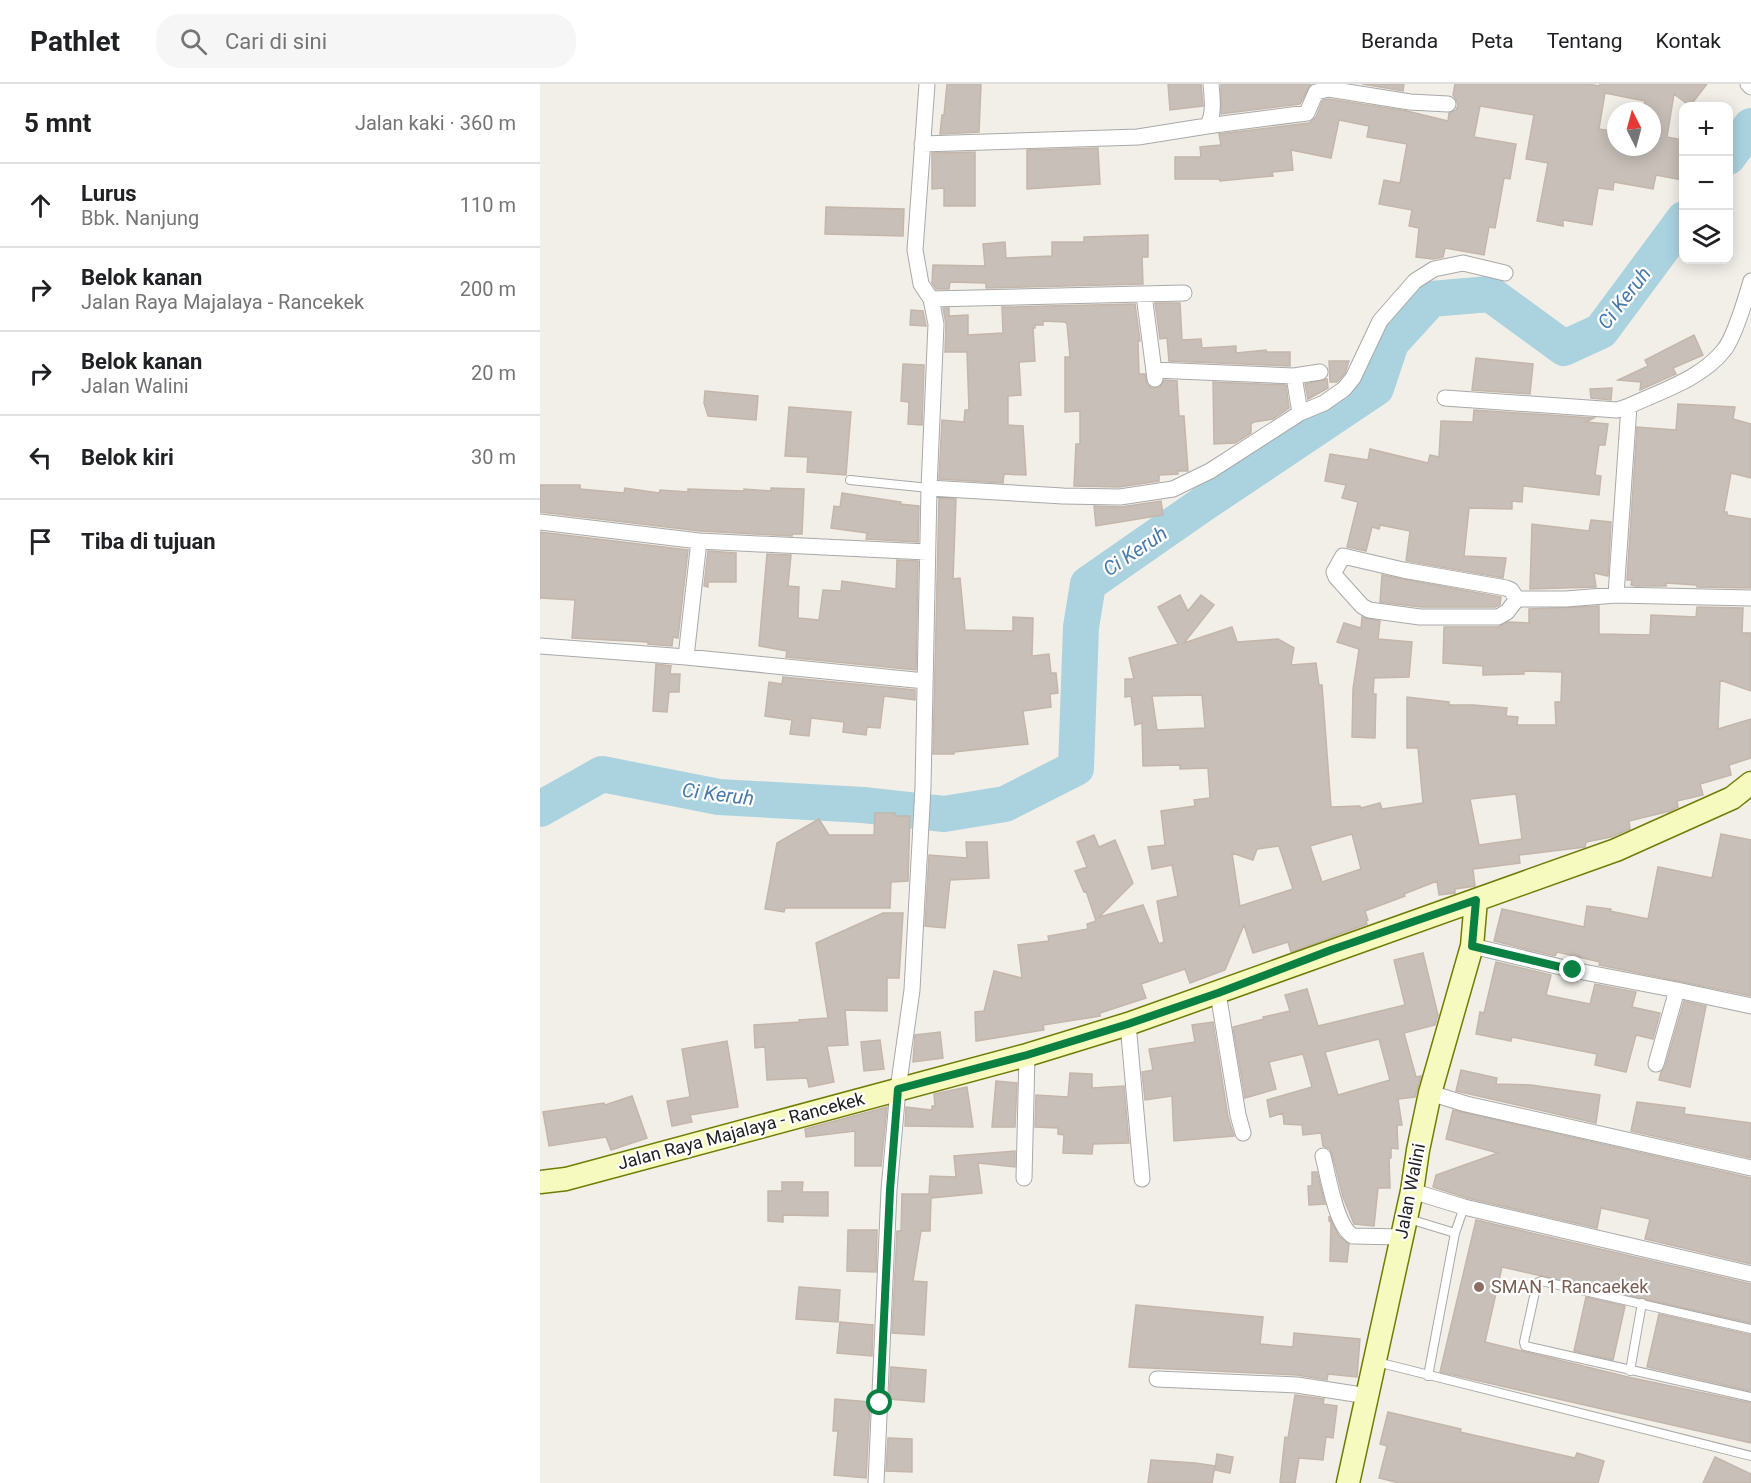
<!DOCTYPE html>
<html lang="id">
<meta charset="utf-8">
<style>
:root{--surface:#fff;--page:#f6f6f6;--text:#202124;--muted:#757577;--line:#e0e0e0}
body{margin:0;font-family:Roboto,sans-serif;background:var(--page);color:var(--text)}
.controls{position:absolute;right:18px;top:18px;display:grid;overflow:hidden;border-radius:12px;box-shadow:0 3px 15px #0003}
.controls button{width:54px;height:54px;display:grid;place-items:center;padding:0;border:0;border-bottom:2px solid var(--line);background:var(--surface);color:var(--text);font:30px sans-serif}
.compass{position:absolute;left:1067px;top:18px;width:54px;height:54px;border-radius:50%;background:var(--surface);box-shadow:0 3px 15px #0003;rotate:354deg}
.stop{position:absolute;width:18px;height:18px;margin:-14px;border:4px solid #0b8043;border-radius:50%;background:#fff}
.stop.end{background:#0b8043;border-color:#fff;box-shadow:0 2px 6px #0008}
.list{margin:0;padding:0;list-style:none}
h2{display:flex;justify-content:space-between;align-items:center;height:78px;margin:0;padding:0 24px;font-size:26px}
h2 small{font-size:20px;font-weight:400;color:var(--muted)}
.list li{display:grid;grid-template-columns:39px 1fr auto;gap:18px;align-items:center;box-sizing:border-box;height:84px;padding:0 24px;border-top:2px solid var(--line)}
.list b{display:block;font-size:22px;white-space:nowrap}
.list p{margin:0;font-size:20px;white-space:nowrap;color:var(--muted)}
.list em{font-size:20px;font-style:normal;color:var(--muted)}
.icon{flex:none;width:33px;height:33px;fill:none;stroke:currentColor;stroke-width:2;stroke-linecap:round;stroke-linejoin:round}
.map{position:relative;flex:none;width:1211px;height:1399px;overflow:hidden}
header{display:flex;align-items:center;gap:36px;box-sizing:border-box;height:84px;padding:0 30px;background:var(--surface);border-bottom:2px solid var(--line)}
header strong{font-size:28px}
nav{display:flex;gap:33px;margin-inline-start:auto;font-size:21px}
.search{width:420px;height:54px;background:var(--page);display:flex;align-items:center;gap:15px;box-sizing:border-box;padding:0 21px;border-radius:24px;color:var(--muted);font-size:22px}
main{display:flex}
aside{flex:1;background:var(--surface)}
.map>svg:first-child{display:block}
</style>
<header>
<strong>Pathlet</strong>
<div class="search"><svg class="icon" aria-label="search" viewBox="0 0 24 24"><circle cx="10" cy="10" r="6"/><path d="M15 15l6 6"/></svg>Cari di sini</div>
<nav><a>Beranda</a><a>Peta</a><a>Tentang</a><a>Kontak</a></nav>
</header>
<main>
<aside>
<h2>5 mnt<small>Jalan kaki · 360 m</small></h2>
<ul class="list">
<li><svg class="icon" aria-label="ahead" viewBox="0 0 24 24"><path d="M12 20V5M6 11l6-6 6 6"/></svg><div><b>Lurus</b><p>Bbk. Nanjung</p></div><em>110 m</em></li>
<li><svg class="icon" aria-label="right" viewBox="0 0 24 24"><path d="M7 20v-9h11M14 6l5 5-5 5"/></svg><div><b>Belok kanan</b><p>Jalan Raya Majalaya - Rancekek</p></div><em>200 m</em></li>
<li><svg class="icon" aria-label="right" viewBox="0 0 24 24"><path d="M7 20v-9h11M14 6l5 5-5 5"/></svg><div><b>Belok kanan</b><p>Jalan Walini</p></div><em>20 m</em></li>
<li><svg class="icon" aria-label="left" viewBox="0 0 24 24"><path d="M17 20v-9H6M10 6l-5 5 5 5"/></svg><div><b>Belok kiri</b></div><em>30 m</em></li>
<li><svg class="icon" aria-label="arrive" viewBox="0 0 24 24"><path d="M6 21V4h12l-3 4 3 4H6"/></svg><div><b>Tiba di tujuan</b></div></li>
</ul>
</aside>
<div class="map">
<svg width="1211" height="1399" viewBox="0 0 1211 1399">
<rect width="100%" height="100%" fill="#f2efe9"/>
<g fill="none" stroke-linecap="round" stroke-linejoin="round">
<path stroke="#aad3df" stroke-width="36" d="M1188,73L1211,42
M0,725L62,690L179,713L323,721L404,730L465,720L536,684L541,543L548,500L663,420L836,304L851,259L891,215L950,210L1024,264L1061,247L1144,135"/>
</g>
<path fill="#c7bfb8" stroke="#c4b6ab" stroke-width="1.5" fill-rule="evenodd" d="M407,0H441L439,48L400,50L402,31H404Z
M628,0H661L663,22L630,26Z
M681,0H771L760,20L681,30Z
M822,0H864L863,7Z
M915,0H1049L1059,2L1060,0H1167L1150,22L1134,10L1127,53L1143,56V96L1116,91L1113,105L1074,98L1073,106L1058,104L1052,141L1023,136V142L997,137L1008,79L986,75L994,31L940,22L934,53L976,60L970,95L964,94L955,144L949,143L944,171L905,164L903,173L893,175L876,173L879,144L869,142L872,126L839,120L844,96L860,99L867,60L827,53L829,42L799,36L791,74L751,66L753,86L732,88L733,92L680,97L679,95H635V73H661L660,63L681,61L679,50L769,39L776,33L783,16L789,15L867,27L908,37L909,29L916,26L918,21L916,15L913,11ZM1065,9L1105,17L1103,27H1112V63H1076V48L1059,45Z
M558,64L560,100L487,105V66Z
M435,68V122H404V104L392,105V69Z
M286,123L364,125L363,152L285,150Z
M608,151V173H602L603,200L446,204V199L410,198L409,205H396L392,199L393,181L445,182L443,160L465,158L466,174L512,172V158H544V153Z
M615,219H640L642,256L661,255L662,264L696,262V269L726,266V268H750V282L629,277L627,254L620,255Z
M595,220L600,257H598L599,290H605L607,300L612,304L620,303L624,296L637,297L639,332H644L648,387H638V390L619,391V397L579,403L534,402L536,360H540V327L525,328V273H530L527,240L525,238L503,237V241H495V244H493L495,277L479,278L481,311L468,312V341L483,342L486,391L464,390L463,399L399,395L402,336L424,338L425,326H429L427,268H405L406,240L403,224H409V232L428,231V251L463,249L462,223Z
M371,226L383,227L386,242L370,241Z
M1154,251L1163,271L1133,284L1136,290L1100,306L1101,298L1078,296L1108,282L1105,276Z
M936,274L993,280L990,310L932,306Z
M789,277H809L805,289L797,298H790Z
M363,280L384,281L382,341L368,340L369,318L361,317Z
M787,295L788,304L768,315L765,300Z
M673,298L746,301L749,324L733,335L714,338L711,340V349L695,359L674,360Z
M1072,304L1071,316L1051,314L1050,305Z
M165,307L218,312L216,336L168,332L164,319Z
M1138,320L1195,323L1193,335L1211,340V394L1191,389L1184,428H1187V431L1211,435V504L1157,503V501L1126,499V502H1095L1091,501L1092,496H1087L1097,343L1136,346Z
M249,323L311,328L306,391L267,388L268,373L245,372Z
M934,326L1054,334L1046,338L1068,340L1065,361H1059L1055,391L1061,392L1059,411L983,402L982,418L972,417V425L929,424L924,472L966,474L963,494L866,477L870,447L840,441L839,445L832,443L826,467L807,463L818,418L802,414L806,401L785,397L790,370L828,376L830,365L888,379L890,371L899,373L901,337L933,338Z
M0,401H40V405L84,409L85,404L119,409L120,406L148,408V405L204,407V405L231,407V404L264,405L262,450H252V452L160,447L0,428Z
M302,409L361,418L360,420L379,422L378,458L326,455L327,449L291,444L294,422L300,423Z
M399,414L416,415L413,495L420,494L425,546L473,547V533L493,534L492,572L509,570L511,589H516L518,609L510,610L511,623L483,627L488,660L414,668V670H393Z
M621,417L623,431L556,442L554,422L581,423Z
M1051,436L1071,438L1068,492L1054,489L1056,503L990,505L992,440L1049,447Z
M0,448L148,466L138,554L133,553L132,562L108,560V558L32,554L35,516L0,514Z
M168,467L196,469V498H168V503L164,502Z
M227,470L251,471L248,502L259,503L258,534L279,536L283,506L301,507L302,497L356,505L357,476L378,477L376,586L246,573L247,567L219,562Z
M842,491L961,513L960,521L955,523H881L840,518Z
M640,511L648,527L661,511L674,521L644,559L692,543L697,558L738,555L754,564L751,581L776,579L779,601H782L791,723L820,722L821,724L840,719L842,725L883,719L878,664H867V613L909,618V621H934L967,624L966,632L978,633L977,641H1016L1015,618H1021L1022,588L984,587V590L943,591V582L903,579L904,543H958L968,538L989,539V525L1059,522V550L1110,551L1111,531L1156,533L1157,523L1203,524L1202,549H1211V607L1180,596L1178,645L1211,635V674L1189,681L1191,691L1160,700L1163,711L1137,717L1138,723L1130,727L1089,737L1090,745L1071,753L1046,758L1045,763L979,771L980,779L933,785L935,802L915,805V809L899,811L897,797L864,810L865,812L825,827L828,836L826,837L827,840L751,868L748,858L713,869L704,841L685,886L650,899L645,885L601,900L606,914L560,929V932L503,941L504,946L436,957L435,928L444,927L454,887L482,894L478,861L509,857L508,852L548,845L547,840L556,837L546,807L544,808L535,787L547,783L537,758L554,751L559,763L575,756L593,799L559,833L603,821L619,860L624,858L617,817L638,812L632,781L612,785L608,763L625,761L621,727L655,722L654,716L670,714L668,684L640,685V681L603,682L602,639L595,641L591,612L585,613V595H594L589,574L638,560L618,523ZM662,611L665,644L617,646L612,612ZM976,710L982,755L939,761L930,715ZM812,750L821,785L782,798L770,762ZM739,762L753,805L700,822L692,769L713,776L717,765Z
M822,533L840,537L838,555L872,558L869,593L834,594L833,610H836L835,654L812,653L813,605L819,565L797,558L804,539L821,544Z
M116,580L131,582L130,590H140L139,608H129L127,628L113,627Z
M243,593L375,606V616L344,612L340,644L327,643L326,651L303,648L304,638L271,634L269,652L250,650L252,636L225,632L229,598L242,600Z
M335,729H355V732H370L368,797L351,798L350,824H245L244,828L225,825L237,759L279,735L289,751H334Z
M1181,750L1211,756V912L1059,881L1060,878L1017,868L1015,872L954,857L962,825L1044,843L1047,822L1071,825L1070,827L1108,835L1118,783L1172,794Z
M426,758H447L449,794L410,796L405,844L385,842L389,771L427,774Z
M343,829H363L359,894H347V927L305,926L308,961L287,962L294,998L269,1003L267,994L227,996L225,963L215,964L214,941L260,938L259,936L288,934L276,859Z
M883,869L898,931L895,941L864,949L876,993L881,992L875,1013L858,1015L862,1041H857L858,1065L851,1064V1074H849L850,1104H838L834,1142L814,1140L803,1113L792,1070L790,1065L783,1062L781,1049L763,1051L762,1041L744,1040L743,1029L730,1033L727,1016L772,1003L763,970L729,978L736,1005L705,1014L693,943L724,935L723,933L750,927L745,911L767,905L778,942L865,921L854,876ZM839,955L850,996L798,1011L785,968Z
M956,878L1011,891L1006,911L1050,920L1055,900L1096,908L1092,923L1120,929L1113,955L1096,951L1086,988L1055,981L1057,970L972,953L971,957L936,950L940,928L944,929Z
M1144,917L1166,922L1150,1003L1119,996L1121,988L1125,983Z
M673,938L688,1033L694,1052L634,1057L632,1012L605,1016L602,988L613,986L609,965L655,958L652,941Z
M400,948L403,974L373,978L375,951Z
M340,956L344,985L324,987L321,958Z
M187,957L198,1023L150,1031L152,1038L132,1042L127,1017L150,1013L142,965Z
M921,986L957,994L956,1000L991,1001L1060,1011L1056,1039L916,1007Z
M530,989L552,990V1004L584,1002L589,1059L553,1060L552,1070L523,1069L524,1051L518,1050V1044L495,1043L496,1011L528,1013Z
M456,997L477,999L475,1043H452Z
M427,1003L433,1043L365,1042L366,1023L392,1026V1022H395L394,1010Z
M92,1012L107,1054L71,1066L66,1053L9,1062L3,1028L64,1019L65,1021Z
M1097,1018L1145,1024L1144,1030L1211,1039V1074L1091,1047Z
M347,1023L341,1082H315V1047L266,1053L265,1045Z
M913,1026L1211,1094V1180L1105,1155L1110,1135L1061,1124L1057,1144L927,1114L893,1103L896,1091L958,1069L906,1055Z
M475,1067V1083L438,1079L442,1109L391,1114L390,1147H381L373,1197L387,1198L384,1251L352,1249L357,1147H361L362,1110H389L390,1092L416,1093L414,1072Z
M772,1088H777L785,1120L769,1121L768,1102H772Z
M242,1098H263L262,1108H288V1132L243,1131V1138L228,1137V1107H242Z
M789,1132L799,1152L809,1160L807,1178L790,1177L791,1138L789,1137Z
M936,1136L1211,1200V1239L962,1183L945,1258L1088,1293L1211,1319V1359L900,1288Z
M308,1146H337L336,1188L307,1187Z
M259,1203L300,1206L298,1238L256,1235Z
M1046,1213L1085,1222L1073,1276L1034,1267Z
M596,1221L723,1233L720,1260L753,1263L754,1249L820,1255L817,1293L788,1290L787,1296L757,1291L589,1283Z
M1119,1230L1211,1251V1307L1107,1283Z
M300,1238L333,1241L332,1272L297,1269Z
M351,1283L386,1286L384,1318L349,1315Z
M755,1311L784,1315L783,1320L797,1322L793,1354L786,1353L783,1376L759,1374L755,1399H740L745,1353L748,1354Z
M295,1315L330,1318L326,1394L294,1391L298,1347H293Z
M848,1328L921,1345L920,1348L1035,1374L1037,1369L1064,1377L1058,1399H859L839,1394L847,1362L840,1360Z
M348,1354L372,1355V1388L346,1387Z
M677,1370L693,1373L690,1389L675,1386Z
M1175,1373L1211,1390V1399H1163Z
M611,1376L655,1379L675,1382L672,1399H608Z"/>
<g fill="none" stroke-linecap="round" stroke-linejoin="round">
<defs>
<path id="lane" d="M310,396L389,404
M869,1135L915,1149L888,1292
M915,1149L924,1123
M1211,1245L1001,1197L997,1199L984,1258L985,1262L1211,1313
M837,1278L1211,1372
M1090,1287L1102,1219"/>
<path id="street" d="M1208,0L1211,3
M667,42L767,29L776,8L789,5L870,18L908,20
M382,60L598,53L667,42C675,30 672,14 671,0
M604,211L615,295
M391,215L644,209
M614,286L754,292L780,288
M754,292L760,329
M905,314L1077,326L1089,322C1121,307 1161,295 1184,266C1194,254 1206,214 1211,197
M389,404L523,412L580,413L633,405L670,387L760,329L784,319L804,305L813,294L840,237L875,197L894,185L923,179L965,189
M0,438L159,457L387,468
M1076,511L1089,322
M977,515L971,506L966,504L863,486L803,472L794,488L796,493L822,522L829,526L880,533H958L967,528L977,515H1026L1076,511L1211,514
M0,562L146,573L385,597
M146,573L159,457
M932,862L1033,886L1137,906L1211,922
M678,909L698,1031L703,1049
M588,940L602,1095
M1116,980L1137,906
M890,1009L926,1020L1211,1084
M783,1072C788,1091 796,1143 813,1152L861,1153
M484,1094L487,971
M872,1107L924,1123L1211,1190
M617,1295L757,1301L828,1312
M336,1399L349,1106L358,1005L372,906L383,703L389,404L396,240L391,215L381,200L375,166L387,0"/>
<path id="secondary" d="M0,1098L26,1095L487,971L588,940L1076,766L1192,714L1211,699
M808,1399L872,1107L878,1066L890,1009L932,862L936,816"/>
</defs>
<use href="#lane" stroke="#a9a9a9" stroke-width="10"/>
<use href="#street" stroke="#a9a9a9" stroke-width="17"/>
<use href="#secondary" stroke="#707d05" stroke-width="25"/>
<use href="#lane" stroke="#fff" stroke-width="8"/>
<use href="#street" stroke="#fff" stroke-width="15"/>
<use href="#secondary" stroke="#f7fabf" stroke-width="22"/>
</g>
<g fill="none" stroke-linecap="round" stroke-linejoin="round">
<path stroke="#0b8043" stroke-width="8" d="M340,1319L350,1106L358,1005L487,971L588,940L678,909L791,866L936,816L932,862L1033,886"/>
</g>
<circle fill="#8d6e63" stroke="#fff" stroke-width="2" cx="939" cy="1203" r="6"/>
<g text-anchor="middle" stroke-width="4.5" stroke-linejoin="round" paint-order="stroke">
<g font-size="18" fill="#222" stroke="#fff">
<text transform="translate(201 1047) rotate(-15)" y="6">Jalan Raya Majalaya - Rancekek</text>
<text transform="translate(870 1107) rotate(-79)" y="6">Jalan Walini</text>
</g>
<g font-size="18" fill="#785e54" stroke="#fff" text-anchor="start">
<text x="951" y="1209">SMAN 1 Rancaekek</text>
</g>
<g font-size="20" font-style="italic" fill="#4a7aab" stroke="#fff">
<text transform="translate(1084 214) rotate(-52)" y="7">Ci Keruh</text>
<text transform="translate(595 467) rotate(-34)" y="7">Ci Keruh</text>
<text transform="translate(178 710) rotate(7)" y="7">Ci Keruh</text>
</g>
</g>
</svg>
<div class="controls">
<button>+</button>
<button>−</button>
<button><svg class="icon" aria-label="layers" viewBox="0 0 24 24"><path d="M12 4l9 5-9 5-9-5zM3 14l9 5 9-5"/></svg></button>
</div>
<svg class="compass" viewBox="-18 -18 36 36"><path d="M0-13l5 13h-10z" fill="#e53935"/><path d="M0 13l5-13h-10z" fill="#757577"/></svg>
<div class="stop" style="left:340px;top:1319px"></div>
<div class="stop end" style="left:1033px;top:886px"></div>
</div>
</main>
